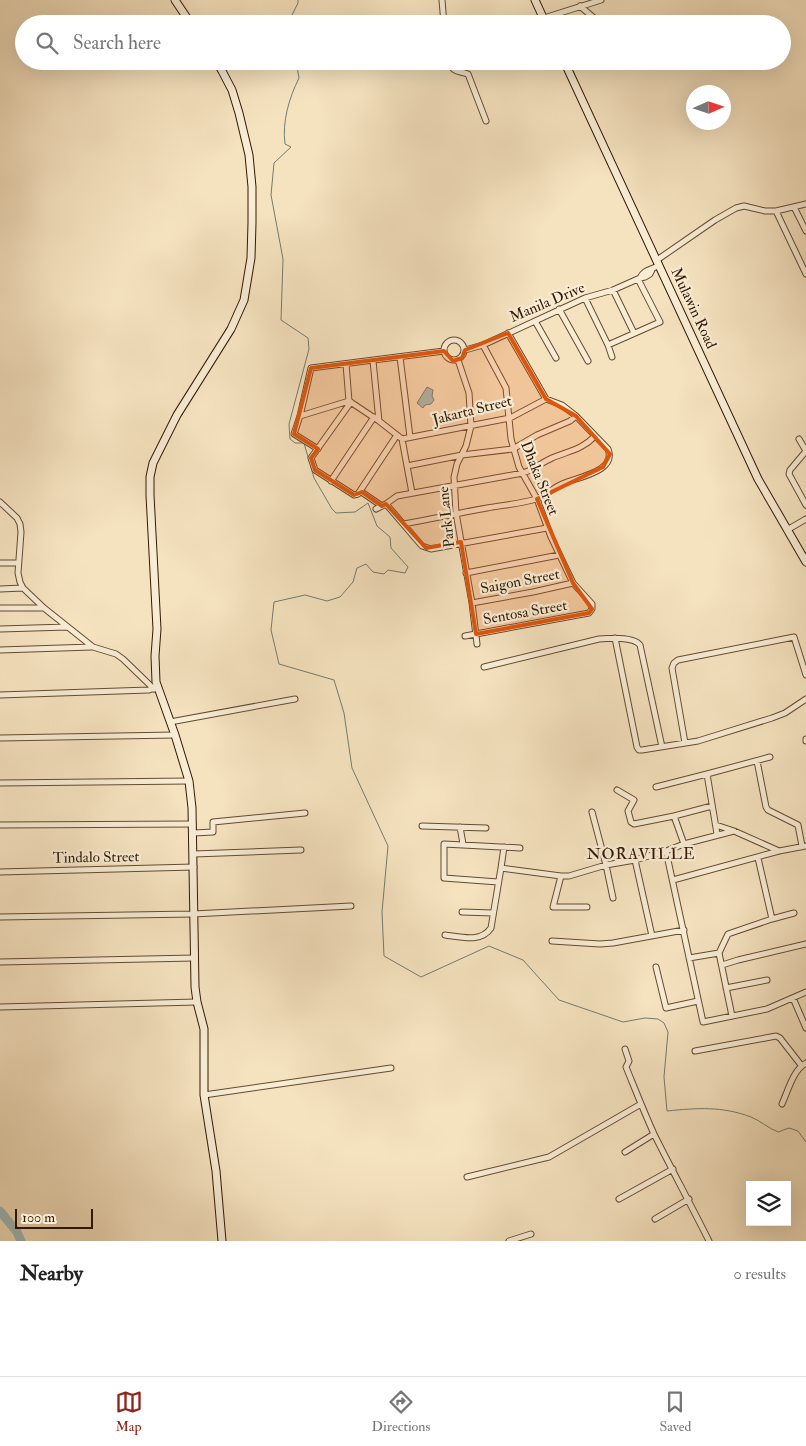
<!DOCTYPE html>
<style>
:root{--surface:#fff;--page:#f2f2f2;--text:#222;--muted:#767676;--line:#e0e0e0;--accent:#8f2418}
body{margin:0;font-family:"IM FELL Double Pica",serif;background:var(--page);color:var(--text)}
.controls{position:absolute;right:15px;bottom:15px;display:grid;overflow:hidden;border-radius:0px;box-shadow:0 5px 20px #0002}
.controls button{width:45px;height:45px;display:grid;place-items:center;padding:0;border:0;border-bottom:1px solid var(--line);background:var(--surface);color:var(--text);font:25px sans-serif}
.compass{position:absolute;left:686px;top:85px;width:45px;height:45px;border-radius:50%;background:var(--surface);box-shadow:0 5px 20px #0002;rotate:87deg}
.scale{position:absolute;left:15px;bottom:12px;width:78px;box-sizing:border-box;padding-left:5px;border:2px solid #331900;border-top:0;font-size:14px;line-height:18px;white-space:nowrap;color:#331900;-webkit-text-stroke:4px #f8ecd5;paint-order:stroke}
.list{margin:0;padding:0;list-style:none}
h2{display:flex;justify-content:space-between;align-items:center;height:65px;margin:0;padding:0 20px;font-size:21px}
h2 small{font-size:16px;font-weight:400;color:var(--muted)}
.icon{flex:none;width:28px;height:28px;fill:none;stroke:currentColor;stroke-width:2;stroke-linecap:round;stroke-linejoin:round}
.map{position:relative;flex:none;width:806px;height:1241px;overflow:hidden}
.search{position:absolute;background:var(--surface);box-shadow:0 5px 20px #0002;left:15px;right:15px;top:15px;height:55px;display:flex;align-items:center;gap:12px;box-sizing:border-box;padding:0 18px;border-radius:28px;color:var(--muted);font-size:19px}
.sheet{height:135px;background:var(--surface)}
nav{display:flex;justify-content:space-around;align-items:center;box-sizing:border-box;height:70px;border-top:1px solid var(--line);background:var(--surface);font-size:14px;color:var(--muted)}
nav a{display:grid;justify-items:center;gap:2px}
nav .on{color:var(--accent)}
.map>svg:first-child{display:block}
</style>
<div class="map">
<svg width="806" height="1241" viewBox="0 0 806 1241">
<rect width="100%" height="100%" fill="#f5e2bf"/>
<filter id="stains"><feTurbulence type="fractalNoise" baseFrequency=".004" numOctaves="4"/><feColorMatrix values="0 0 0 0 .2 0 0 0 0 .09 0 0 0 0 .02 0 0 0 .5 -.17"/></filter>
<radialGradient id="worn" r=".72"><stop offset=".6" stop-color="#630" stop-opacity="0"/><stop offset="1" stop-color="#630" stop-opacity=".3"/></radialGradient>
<path fill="#a0bcbb" stroke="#747b70" d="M427,387L433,390L432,396L434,400L431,404L425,405L423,408L417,403Z"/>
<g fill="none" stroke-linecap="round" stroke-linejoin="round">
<path stroke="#747b70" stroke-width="1" d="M292,24V15L298,3V0
M296,61L299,78C289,98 282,122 285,144L291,147L274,163L271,195L283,259L281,320L308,338L309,349L289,424L290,439L295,443H304L314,478L332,509L336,513L355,512L368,503L377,526L390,537L391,548L408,567L405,573L388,570L384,574L373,572L366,564L357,568L353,582L340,597L327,601L305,595L274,602L271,630L279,664L334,680L344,713L352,768L388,846L382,912L384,956L421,977L489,946L523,960L559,1000L623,1022L645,1018L658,1019L664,1023L668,1032L664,1077L667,1111C697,1108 722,1106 751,1117C761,1121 768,1128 778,1132L789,1128L798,1131L806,1142"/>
<path stroke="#a0bcbb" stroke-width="9" d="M0,1211L17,1232L21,1241"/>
<defs>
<path id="street" d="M442,0L444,24
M580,6L601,24
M544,18L601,0
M449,61C454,74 457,70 468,74L486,121
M794,207L806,231
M776,211L806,274
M657,260L715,220L736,208L744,206L765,211H776L806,204
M640,278C644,269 652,270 659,265
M613,290L634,333
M585,298L608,345L612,357
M559,309L588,361
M535,321L556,358
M444 350a10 10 0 1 1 20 0a10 10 0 1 1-20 0Z
M608,345L660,322L638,279
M465,350L483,345L585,298L613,290L640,278L645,277L650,274L652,270
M400,357L410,437
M458,360L469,393L471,426L466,446L457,464L454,477L456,513L472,603L477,644
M373,361L379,421
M346,364L349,401
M349,401L379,421L402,439L412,493
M351,402L311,458L315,470L354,495L358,494L397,435
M300,416L349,401
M402,439L510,418L546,399
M799,439L806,451
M318,449L294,434L300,416L311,368L444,351
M806,451L790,470L789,474L806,505
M407,466L462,455L513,449L537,435L570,421L576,416
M331,481L374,417
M360,491L382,506
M0,502L17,518L20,524L21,532L18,573L20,582L23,588L44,608L93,647L116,654L123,659L154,689
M386,504L422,546L431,549L547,528
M376,509L386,504L397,496L523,473C535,469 541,463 552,458C568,451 582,450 595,436
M404,524C431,519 459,513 487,508C503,505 520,504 536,499C545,496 553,488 562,484C577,477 617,472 608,449L576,416L562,405L546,399L508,333
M787,530L806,519
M0,563H18
M466,573L559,555
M0,589L23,588
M472,603L533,592L573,583
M0,608H44
M0,629L67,627
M465,636L589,613L592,609V604L573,583L551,537L537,499L519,467L511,439L506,388L483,345
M615,638L637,747L639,750H642L698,741L772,718L785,713L806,699
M0,650L92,647
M484,667L599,639C610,638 634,637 640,645L662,747
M0,695L149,690L156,687
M170,722L295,699
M0,738L175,735
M806,739V741
M685,743L672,668L674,663L678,660L794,637L806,675
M757,761L766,807L768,810L798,825L802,846
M0,783L189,781
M656,787L707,774
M617,790L634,800L628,811L631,822L634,824L674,816
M592,812L606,865L613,898
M0,825L193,824
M716,825L734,831L779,851
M422,826L486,828
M460,827L463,844
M194,833L213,832V822L305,813
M717,834L707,774L770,757
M684,844L674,816L712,806
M666,851L703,1022L767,1009L806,992
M194,854L301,850
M635,860L652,936
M501,868L504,847
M0,872L194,867
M561,876L553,907H587
M673,880L779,851L806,846
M498,882L444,878V844L520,848
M462,912L493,913
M0,917L193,914L351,906
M772,919L794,913
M445,935C461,937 481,943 491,928L501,868L561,876H569L606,865L635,860L666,851L684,844L734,831
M552,941L600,944L613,943L684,930
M719,953L728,934L772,919L758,858
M689,958L719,953L732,1016
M0,962L194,958
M722,965L738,960L806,944
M656,967L666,1008L698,1001
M726,988L767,980
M793,998L806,1028
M0,1007L197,1002
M625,1049L629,1061L626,1067C635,1089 644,1112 654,1134C672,1170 691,1205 709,1241
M695,1051L776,1036L780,1038L801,1065
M204,1095L391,1068
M782,1104C788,1091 793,1070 806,1063
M625,1152L654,1134
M467,1177L549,1157L641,1104
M619,1199L673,1169
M655,1219L689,1199
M509,1241L531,1234"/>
<path id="secondary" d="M175,0L191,24
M535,0L546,24
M216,61L222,71L232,90L239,113L249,155L252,187V223L251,258L244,300L231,329L177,415L153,463L150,477V495L157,629L155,656L156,682L175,735L189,781L192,808L195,987L197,1002L204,1029V1095L216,1171L222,1241
M564,61L758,479L806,562"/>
</defs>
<use href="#street" stroke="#644b30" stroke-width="7"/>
<use href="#secondary" stroke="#331900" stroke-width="9"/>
<use href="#street" stroke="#f8ecd5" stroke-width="5"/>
<use href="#secondary" stroke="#f8ecd5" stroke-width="7"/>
</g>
<path fill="#df560b" fill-opacity="0.2" stroke="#df560b" stroke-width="4" stroke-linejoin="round" d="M508,333L546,399L576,416L610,454L603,467L537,499L573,583L592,609L589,613L476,634L461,542L426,548L386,504L382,506L362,492L354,495L315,470L311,458L318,449L294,434L311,368L444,351L453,361L462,358L465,350Z"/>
<g text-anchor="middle" stroke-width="4.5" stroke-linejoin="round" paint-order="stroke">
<g font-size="15" fill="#331900" stroke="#f8ecd5">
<text transform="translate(547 302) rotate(-23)" y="5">Manila Drive</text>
<text transform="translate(694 308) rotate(65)" y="5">Mulawin Road</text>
<text transform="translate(472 410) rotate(-14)" y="5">Jakarta Street</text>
<text transform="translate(540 478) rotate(68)" y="5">Dhaka Street</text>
<text transform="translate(446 517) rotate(-96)" y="5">Park Lane</text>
<text transform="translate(520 581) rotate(-11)" y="5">Saigon Street</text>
<text transform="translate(525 612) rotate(-10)" y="5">Sentosa Street</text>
<text transform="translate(96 857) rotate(-1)" y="5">Tindalo Street</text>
</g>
<g font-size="16" letter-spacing="1" fill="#331900" stroke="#f8ecd5">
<text x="641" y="859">NORAVILLE</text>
</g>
</g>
<rect width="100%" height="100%" filter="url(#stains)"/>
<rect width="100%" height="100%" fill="url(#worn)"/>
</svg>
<div class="controls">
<button><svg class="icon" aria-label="layers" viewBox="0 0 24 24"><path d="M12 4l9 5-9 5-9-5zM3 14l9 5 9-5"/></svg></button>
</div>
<svg class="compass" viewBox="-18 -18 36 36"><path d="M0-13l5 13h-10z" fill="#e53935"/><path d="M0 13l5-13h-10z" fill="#767676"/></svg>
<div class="scale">100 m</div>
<div class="search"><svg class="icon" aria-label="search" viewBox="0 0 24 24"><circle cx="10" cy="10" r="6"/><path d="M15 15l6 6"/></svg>Search here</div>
</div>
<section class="sheet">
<h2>Nearby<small>0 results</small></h2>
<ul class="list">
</ul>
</section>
<nav>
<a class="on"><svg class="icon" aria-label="map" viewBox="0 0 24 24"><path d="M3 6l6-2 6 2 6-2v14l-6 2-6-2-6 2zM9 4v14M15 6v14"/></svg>Map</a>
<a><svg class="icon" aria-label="directions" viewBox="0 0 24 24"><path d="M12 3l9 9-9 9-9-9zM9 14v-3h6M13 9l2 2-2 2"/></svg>Directions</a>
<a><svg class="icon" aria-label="saved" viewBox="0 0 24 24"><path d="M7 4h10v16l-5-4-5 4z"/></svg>Saved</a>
</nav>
